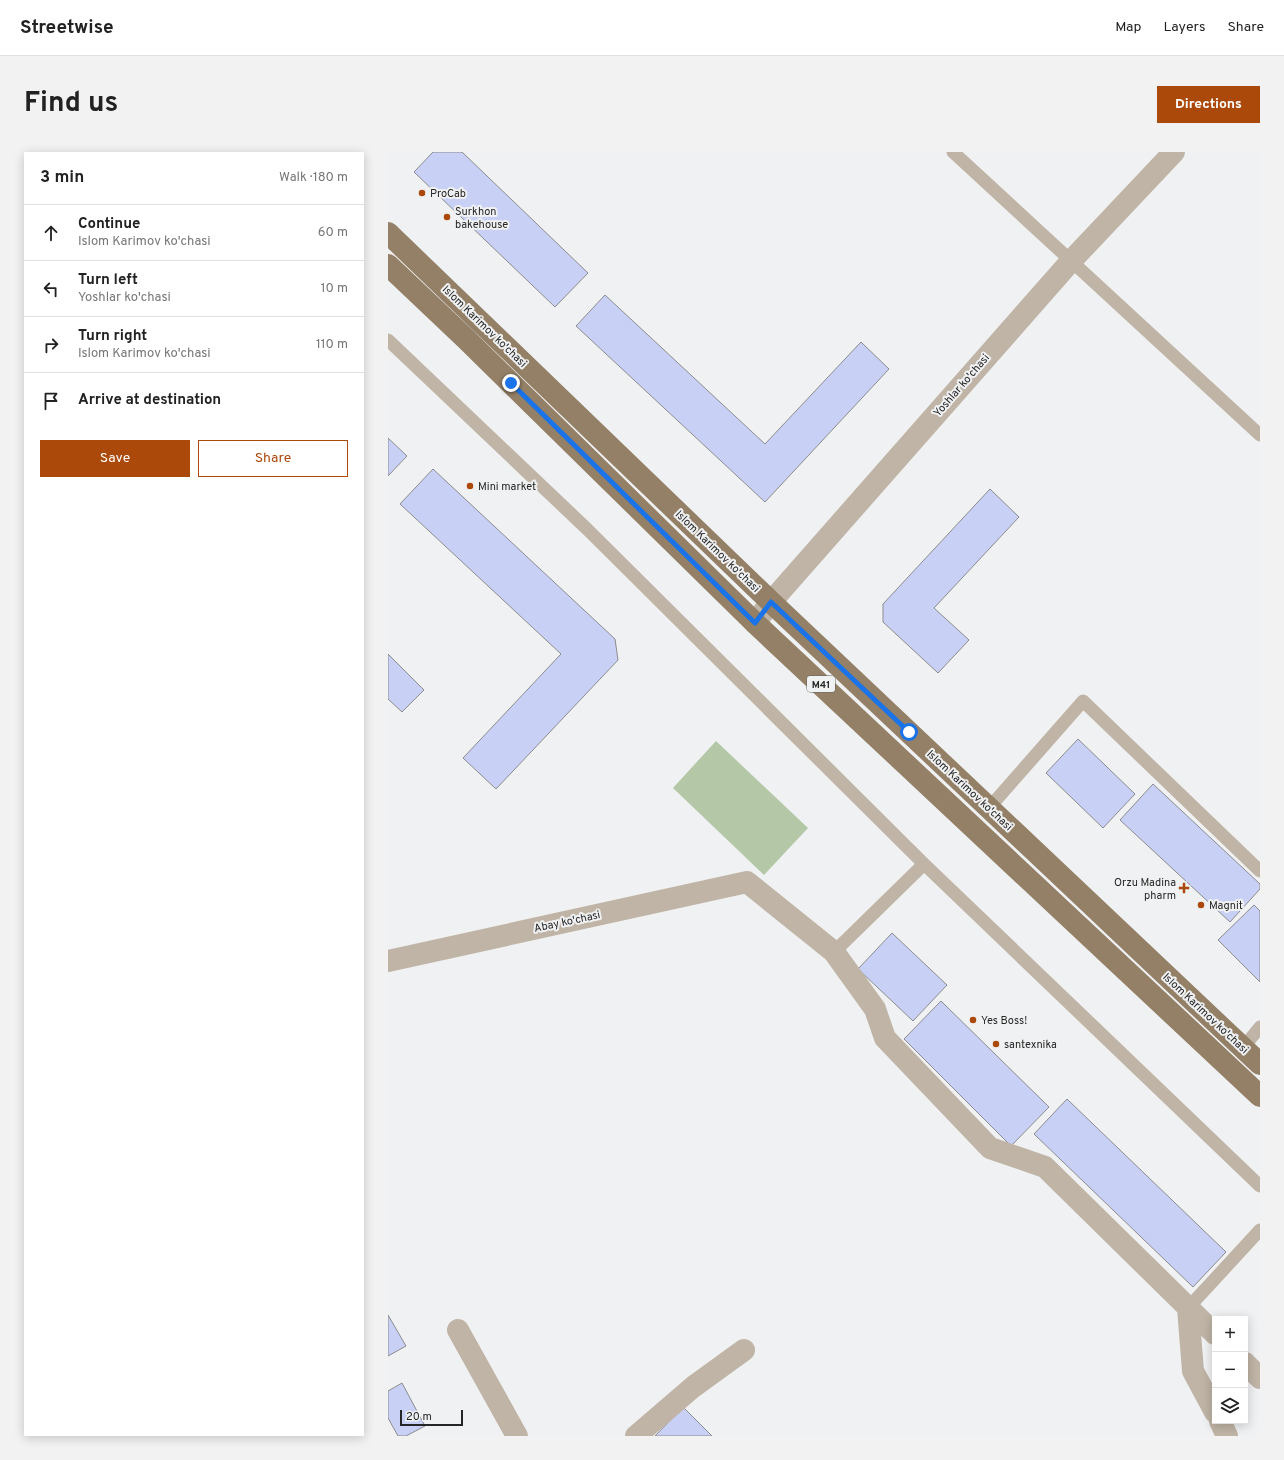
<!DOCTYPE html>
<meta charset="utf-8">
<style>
:root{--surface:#fff;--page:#f2f2f2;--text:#222;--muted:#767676;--line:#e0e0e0;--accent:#ab490a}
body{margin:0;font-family:Overpass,sans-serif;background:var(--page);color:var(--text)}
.controls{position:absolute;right:12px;bottom:12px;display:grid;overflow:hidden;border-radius:0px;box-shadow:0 2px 10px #0003}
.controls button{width:36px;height:36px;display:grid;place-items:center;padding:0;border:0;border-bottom:1px solid var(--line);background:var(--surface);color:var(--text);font:20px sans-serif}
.scale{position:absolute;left:12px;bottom:10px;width:63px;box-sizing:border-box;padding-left:4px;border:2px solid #262626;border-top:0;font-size:11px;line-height:14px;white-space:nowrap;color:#262626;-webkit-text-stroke:3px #f0f1f2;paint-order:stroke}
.stop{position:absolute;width:12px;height:12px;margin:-9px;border:3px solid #1a73e8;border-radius:50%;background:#fff}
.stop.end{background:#1a73e8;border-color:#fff;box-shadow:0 1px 4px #0008}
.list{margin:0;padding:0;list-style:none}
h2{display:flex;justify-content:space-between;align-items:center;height:52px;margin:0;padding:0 16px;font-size:17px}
h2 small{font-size:13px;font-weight:400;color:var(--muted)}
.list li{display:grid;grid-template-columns:26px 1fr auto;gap:12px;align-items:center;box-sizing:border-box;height:56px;padding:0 16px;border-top:1px solid var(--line)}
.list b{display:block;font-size:15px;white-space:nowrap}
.list p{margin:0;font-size:13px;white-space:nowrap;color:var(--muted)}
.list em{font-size:13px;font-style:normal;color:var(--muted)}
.actions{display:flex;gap:8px;padding:12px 16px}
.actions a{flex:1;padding:9px 0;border:1px solid var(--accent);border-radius:0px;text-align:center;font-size:14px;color:var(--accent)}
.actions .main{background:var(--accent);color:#fff}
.icon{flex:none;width:22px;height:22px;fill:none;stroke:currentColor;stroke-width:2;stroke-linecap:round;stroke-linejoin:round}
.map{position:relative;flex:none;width:872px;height:1284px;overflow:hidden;border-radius:0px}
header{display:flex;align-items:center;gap:24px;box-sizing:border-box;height:56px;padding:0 20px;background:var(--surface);border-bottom:1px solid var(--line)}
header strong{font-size:19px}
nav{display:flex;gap:22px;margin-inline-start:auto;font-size:14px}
.intro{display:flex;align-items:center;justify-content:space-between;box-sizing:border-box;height:96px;padding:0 24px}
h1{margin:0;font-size:28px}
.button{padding:10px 18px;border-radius:0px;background:var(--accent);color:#fff;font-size:14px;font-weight:700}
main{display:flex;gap:24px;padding:0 24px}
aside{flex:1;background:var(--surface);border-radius:0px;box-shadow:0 2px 10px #0003}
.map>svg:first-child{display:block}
</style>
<header>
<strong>Streetwise</strong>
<nav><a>Map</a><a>Layers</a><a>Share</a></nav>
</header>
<div class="intro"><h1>Find us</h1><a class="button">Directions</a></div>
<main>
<aside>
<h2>3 min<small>Walk · 180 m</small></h2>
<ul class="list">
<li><svg class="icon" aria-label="ahead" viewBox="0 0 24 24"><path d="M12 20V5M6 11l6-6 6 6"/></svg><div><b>Continue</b><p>Islom Karimov ko'chasi</p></div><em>60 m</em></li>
<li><svg class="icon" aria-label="left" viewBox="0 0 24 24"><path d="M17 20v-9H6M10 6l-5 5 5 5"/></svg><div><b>Turn left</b><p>Yoshlar ko'chasi</p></div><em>10 m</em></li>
<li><svg class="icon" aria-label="right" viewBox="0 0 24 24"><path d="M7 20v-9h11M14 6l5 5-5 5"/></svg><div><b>Turn right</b><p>Islom Karimov ko'chasi</p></div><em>110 m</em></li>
<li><svg class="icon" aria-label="arrive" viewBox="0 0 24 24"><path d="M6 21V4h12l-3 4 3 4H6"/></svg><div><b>Arrive at destination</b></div></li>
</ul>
<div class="actions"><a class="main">Save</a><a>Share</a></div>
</aside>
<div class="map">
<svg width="872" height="1284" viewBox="0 0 872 1284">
<rect width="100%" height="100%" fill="#f0f1f2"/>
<path fill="#b4c8a7" d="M328,589L420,676L376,723L285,636Z"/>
<path fill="#c9d0f6" stroke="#8c8c8d" d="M45,0H74L200,121L167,155L26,20Z
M217,143L377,292L473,190L501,217L377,350L188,174Z
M0,286L19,304L0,324Z
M45,317L227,487L230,508L108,637L75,606L173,502L12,352Z
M602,337L631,365L546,456L581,488L550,521L495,470V452Z
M0,502L36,538L14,560L0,547Z
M690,587L747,642L715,676L658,621Z
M765,632L872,732V737L842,770L732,668Z
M866,753L872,759V830L830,788Z
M504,781L559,833L525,869L470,817Z
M553,849L661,955L623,994L516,887Z
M679,947L838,1100L805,1135L646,982Z
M0,1163L18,1194L0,1204Z
M14,1231L37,1274L18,1284H10L0,1266V1239Z
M295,1255L324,1284H267Z"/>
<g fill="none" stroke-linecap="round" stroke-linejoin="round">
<path stroke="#bfb4a5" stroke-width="13" d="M565,0L872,283
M0,188L199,377L536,712L872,1034
M601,656L695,549L872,719
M446,800L536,712
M855,896L872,875
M800,1156L872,1078"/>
<path stroke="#bfb4a5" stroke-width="22" d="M0,809L359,730L446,800L487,857L497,886L602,996L657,1015L827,1182
M800,1156L805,1219L827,1260
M70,1178L129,1284
M857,1211L872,1226
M832,1269L839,1284
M248,1284L305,1235L356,1198"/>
<path stroke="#bfb4a5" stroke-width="22" d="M367,471L383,450L683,109L786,0"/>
<path stroke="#948066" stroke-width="22" d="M0,81L383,450L872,912
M0,113L78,187L367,471L872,944"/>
</g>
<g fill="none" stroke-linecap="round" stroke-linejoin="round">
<path stroke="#1a73e8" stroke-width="5" d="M123,231L367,471L383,450L521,580"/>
</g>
<g fill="#ab490a" stroke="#f0f1f2" stroke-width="1.5">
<circle cx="34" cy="41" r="4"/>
<circle cx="59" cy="65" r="4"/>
<circle cx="82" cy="334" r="4"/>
<path d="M794 730h4v4h4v4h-4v4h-4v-4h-4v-4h4z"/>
<circle cx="813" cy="753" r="4"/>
<circle cx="585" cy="868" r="4"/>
<circle cx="608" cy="892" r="4"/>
</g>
<g text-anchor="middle" stroke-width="4" stroke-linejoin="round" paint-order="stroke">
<rect fill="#f0f1f2" stroke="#636363" stroke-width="1" x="419" y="524" width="28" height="16" rx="3"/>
<g font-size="10" font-weight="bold" fill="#262626">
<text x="433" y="536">M41</text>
</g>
<g font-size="11" fill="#262626" stroke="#f0f1f2" text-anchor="start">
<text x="42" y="45">ProCab</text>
<text x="67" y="63">Surkhon<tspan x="67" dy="13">bakehouse</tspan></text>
<text x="90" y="338">Mini market</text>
<text x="788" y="734" text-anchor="end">Orzu Madina<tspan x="788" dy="13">pharm</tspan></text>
<text x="821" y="757">Magnit</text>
<text x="593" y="872">Yes Boss!</text>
<text x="616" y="896">santexnika</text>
</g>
<g font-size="11" fill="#262626" stroke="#f0f1f2">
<text transform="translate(97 174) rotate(44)" y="4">Islom Karimov ko'chasi</text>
<text transform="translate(573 233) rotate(-49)" y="4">Yoshlar ko'chasi</text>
<text transform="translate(330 399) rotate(44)" y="4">Islom Karimov ko'chasi</text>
<text transform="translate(582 638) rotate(43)" y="4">Islom Karimov ko'chasi</text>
<text transform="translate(179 769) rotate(-12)" y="4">Abay ko'chasi</text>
<text transform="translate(818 861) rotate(43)" y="4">Islom Karimov ko'chasi</text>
</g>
</g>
</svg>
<div class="controls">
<button>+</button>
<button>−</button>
<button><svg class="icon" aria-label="layers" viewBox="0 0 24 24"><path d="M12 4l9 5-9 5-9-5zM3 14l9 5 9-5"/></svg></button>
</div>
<div class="scale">20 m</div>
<div class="stop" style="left:521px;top:580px"></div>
<div class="stop end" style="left:123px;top:231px"></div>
</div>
</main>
